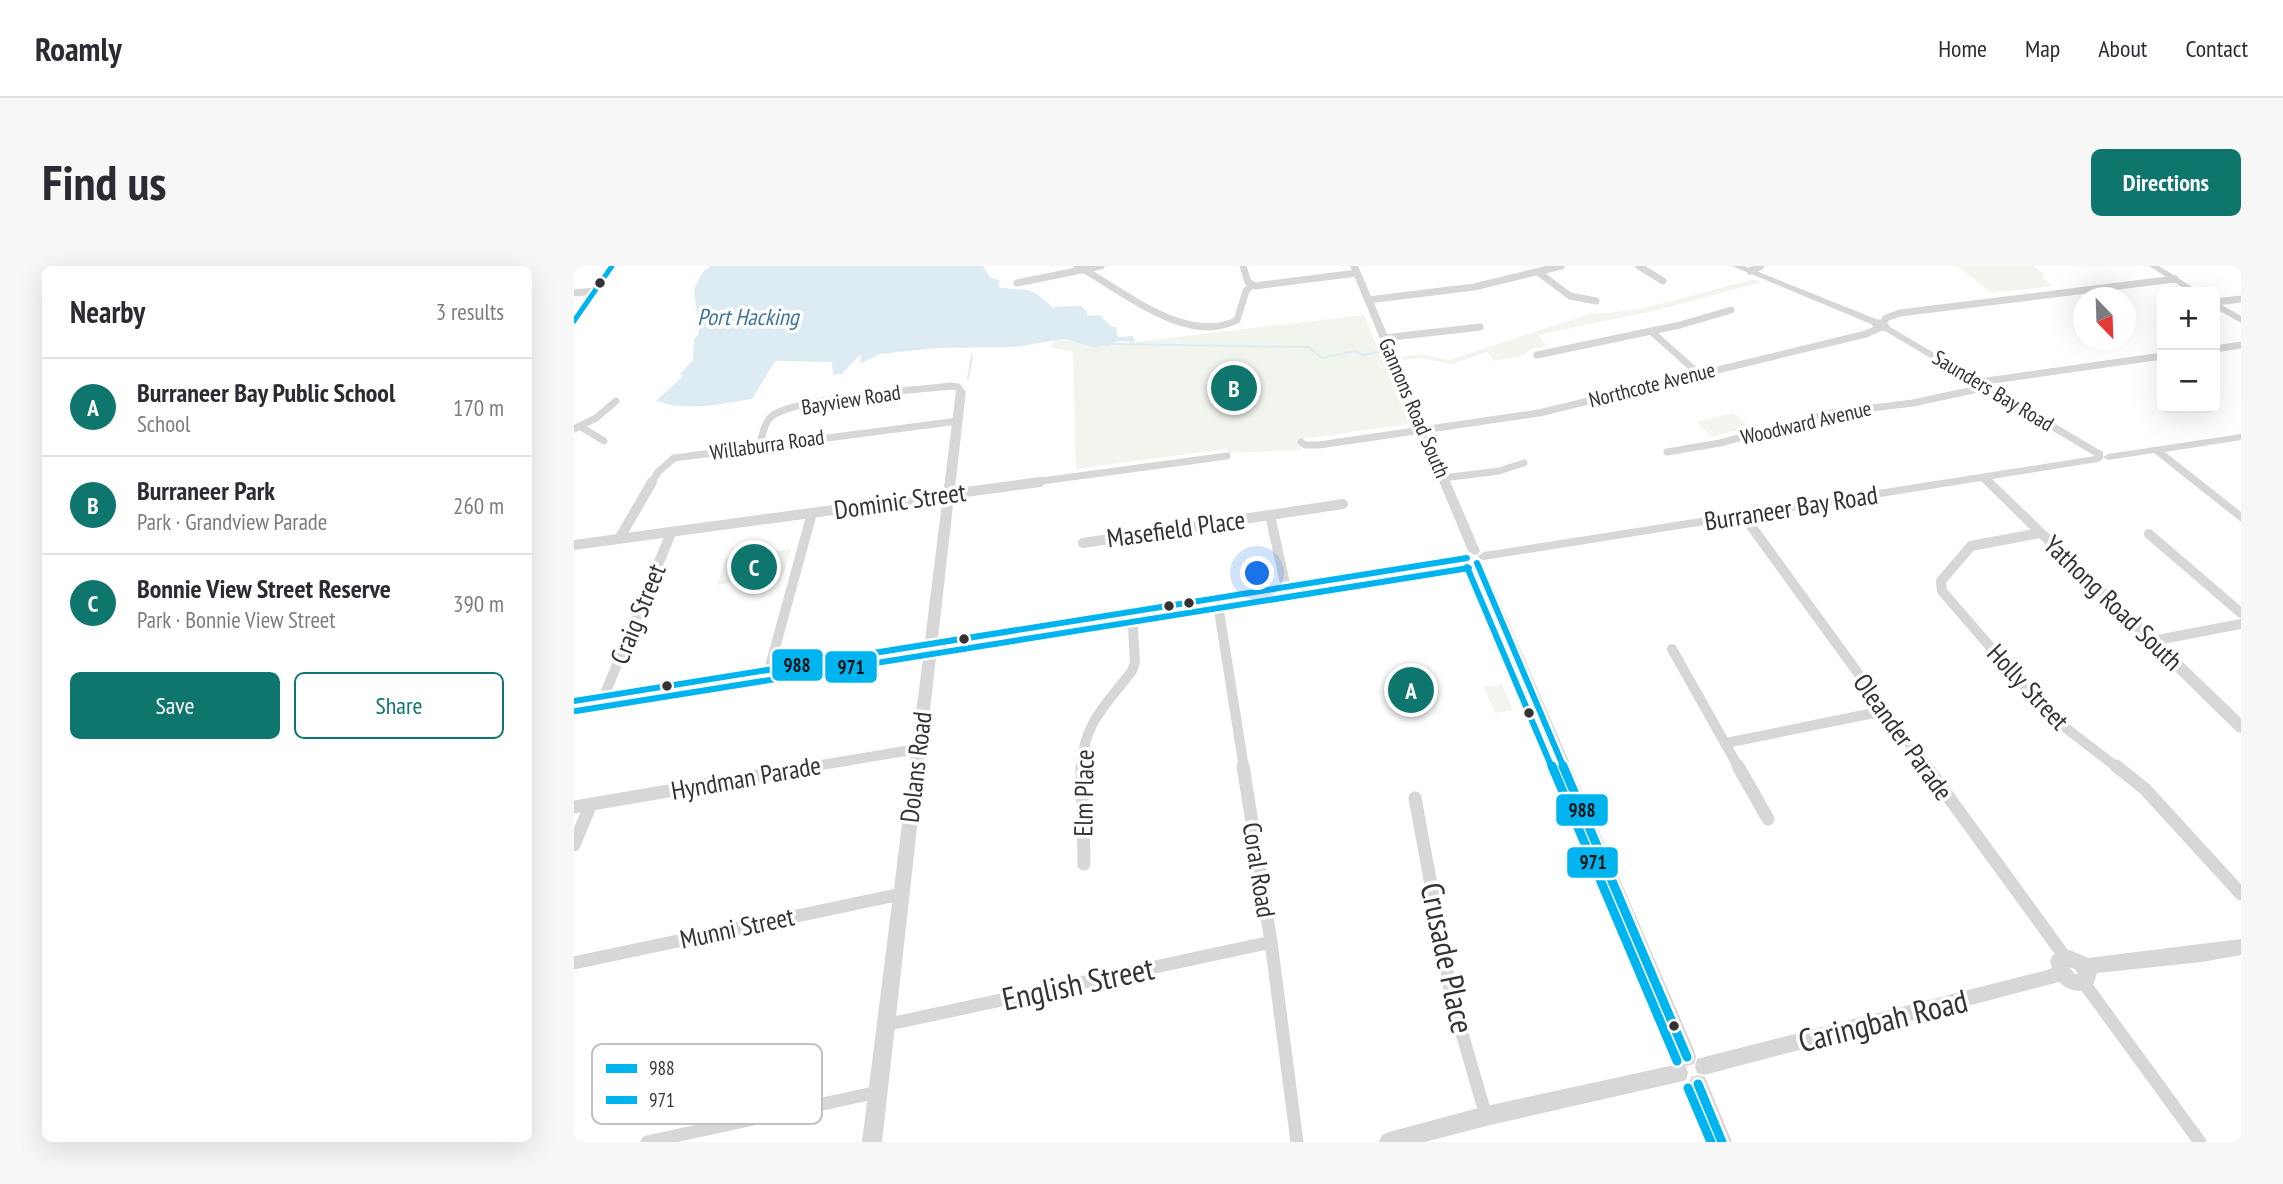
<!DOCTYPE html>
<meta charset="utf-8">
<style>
:root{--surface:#fff;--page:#f7f7f7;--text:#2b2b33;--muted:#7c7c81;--line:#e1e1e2;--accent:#0f766e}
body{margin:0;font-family:"PT Sans Narrow",sans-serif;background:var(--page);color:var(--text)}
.controls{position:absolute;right:21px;top:21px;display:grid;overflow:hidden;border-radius:10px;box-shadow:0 7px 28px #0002}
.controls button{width:63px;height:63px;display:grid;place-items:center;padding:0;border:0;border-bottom:2px solid var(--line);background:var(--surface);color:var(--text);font:35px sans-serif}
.compass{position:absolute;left:1499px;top:21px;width:63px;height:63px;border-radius:50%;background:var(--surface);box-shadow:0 7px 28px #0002;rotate:157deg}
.you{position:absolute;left:684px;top:308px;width:24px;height:24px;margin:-18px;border:5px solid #fff;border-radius:50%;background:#1a73e8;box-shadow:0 0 0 10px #1a73e833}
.badge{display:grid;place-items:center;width:46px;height:46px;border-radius:50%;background:var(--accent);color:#fff;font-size:23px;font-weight:700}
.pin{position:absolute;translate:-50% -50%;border:4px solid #fff;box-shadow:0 2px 7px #0006}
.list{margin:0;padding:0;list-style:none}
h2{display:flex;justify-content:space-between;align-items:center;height:91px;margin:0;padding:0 28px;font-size:30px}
h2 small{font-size:23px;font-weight:400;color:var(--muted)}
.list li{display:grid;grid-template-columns:46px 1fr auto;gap:21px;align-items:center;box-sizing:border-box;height:98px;padding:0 28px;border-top:2px solid var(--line)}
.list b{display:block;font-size:26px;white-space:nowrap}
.list p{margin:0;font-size:23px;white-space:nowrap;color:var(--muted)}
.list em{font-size:23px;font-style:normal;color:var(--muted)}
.actions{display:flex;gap:14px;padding:21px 28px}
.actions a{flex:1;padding:16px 0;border:2px solid var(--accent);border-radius:10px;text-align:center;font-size:24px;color:var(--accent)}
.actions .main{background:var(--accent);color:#fff}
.map{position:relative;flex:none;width:1667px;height:876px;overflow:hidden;border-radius:10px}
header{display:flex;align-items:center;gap:42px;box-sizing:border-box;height:98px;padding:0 35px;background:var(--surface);border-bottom:2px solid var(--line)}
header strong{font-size:33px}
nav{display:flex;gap:38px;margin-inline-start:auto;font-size:24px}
.intro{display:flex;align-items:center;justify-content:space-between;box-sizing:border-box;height:168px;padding:0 42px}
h1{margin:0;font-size:49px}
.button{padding:18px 32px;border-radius:10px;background:var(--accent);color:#fff;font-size:24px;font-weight:700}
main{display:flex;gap:42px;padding:0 42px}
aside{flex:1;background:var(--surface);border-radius:10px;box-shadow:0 7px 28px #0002}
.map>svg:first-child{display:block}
</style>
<header>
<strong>Roamly</strong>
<nav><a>Home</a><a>Map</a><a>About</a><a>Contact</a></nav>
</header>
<div class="intro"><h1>Find us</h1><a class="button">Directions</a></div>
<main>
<aside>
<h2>Nearby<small>3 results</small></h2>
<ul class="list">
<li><span class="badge">A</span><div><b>Burraneer Bay Public School</b><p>School</p></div><em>170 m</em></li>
<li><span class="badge">B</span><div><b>Burraneer Park</b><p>Park · Grandview Parade</p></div><em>260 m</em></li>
<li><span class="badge">C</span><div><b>Bonnie View Street Reserve</b><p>Park · Bonnie View Street</p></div><em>390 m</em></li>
</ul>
<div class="actions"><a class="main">Save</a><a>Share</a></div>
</aside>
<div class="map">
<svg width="1667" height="876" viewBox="0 0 1667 876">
<rect width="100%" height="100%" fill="#fff"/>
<path fill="#f1f5ed" d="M1383,0H1459L1471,9L1467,10L1479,20L1418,27Z
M1182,13L1187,16L1084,44L964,69L974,81L957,83L951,89L920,95L913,86L877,98L848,92L829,94L828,91L847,88L876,94L1015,48C1073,47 1127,25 1182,13Z
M790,49L835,158L721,174L726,175L727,184L654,187L652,183L502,203L499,86L478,82V77L483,73L528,81L542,75L550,77Z
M1160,147L1175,161L1138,171L1122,156Z
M217,283L209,309L143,319L152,292Z
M928,418L939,444L921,447L910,421Z"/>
<path fill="#ddebf3" d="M137,0H409L416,11L426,15L424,21C453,26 454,17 478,41L507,40L512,44L513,50L525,49L538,61H542L544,71L559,70L561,76L543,75L534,80L520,81L490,73L440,81L361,82L306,88L286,98L287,90H285L268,108L259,109L258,96L201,95L178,133C145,138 114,146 82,135L109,110L106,108L119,94L120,74L125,67L120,23L129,6Z"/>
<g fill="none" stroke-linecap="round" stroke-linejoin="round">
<path stroke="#ddebf3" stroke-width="2" d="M539,78L734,81L748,92L781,85L789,89L808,85
M394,113L398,90"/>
<path stroke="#d7d7d7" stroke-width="7" d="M503,0C546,22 612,81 663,54L672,25L678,19
M669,0L674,16L681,20L783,7
M1065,0L1089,15
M1176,5L1187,0
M964,6L996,30L1022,35
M443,17L527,0
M0,27L21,25
M794,34L900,21L987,0
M1641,36L1667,33
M0,55L38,0
M1309,57L1312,52L1326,47L1601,13
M1078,66L1125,108
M810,72L906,61
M1641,83L1667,79
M963,89L1106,59L1157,44
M1405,116L1588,90
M7,161L30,175
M0,163L22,152L42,135
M727,176L731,179H745L965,147L1292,68L1305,62
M185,180C188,171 190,156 198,150C221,132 343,124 377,120L384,121L387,125
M1093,186L1146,177L1257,147L1339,137L1413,121
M869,212L925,205L950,197
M77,217L84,206L100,192L384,155
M453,217L653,190"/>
<path stroke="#d7d7d7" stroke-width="10" d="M696,249L769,238
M1169,249L1353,502
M1466,267L1397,280L1367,315L1368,325L1476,450L1544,502
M1575,268L1667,347
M45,273L78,216
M509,277L696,249L712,322
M0,279L466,216
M643,332L670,502
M1578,375L1667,358
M1098,383L1165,502
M195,404L238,247
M30,430L97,267
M1152,477L1310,445
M230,502L343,483
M508,502C508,458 533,438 558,405L561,396L558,346"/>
<path stroke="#d7d7d7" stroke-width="13" d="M508,500L510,598
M669,500L697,676L723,876
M1164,500L1194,553
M1352,500L1491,691
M1542,500L1571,523L1667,628
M841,532L878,733L912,850
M0,541L240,500
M0,579L17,538
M0,697L327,628
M1510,717L1626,876
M311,759L697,676
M73,876L304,826"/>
<path fill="#d7d7d7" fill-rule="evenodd" d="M776,0H784L906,285L904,288L900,289L894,285Z
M1158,0H1170L1302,53L1312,55L1316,61L1529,186V193L1524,196L1418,213L1667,452V467L1662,465L1407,215L910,294L906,293L904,290L910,286L1521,190L1311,65L1302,64L1297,58Z
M1575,0H1585L1626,26H1616Z
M1641,35L1667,50V57L1641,42Z
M387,122L392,125L364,372L893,288L899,292L893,296L363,382L308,876H288L350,384L0,440V430L351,374L382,125Z
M1667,168V174L1591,186L1667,246V256L1580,187L1534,194L1529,191L1534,188Z
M903,293L909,297L1120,784L1122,791L1120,798L1113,800L1106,798L897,297Z
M1667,673V689L1628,696L1523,707L1518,722C1506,727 1494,725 1485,716L1130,809L1123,807L1121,800L1123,793L1130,791L1473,704L1478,702L1476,695L1479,689L1496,684L1514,692ZM1495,701L1501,703L1504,708H1501Z
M1105,798L1112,800L1114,807L1112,814L1105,816L912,860L851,876H805L808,869L815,866L912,840Z
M1124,809L1131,811L1158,876H1138L1115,818L1117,811Z"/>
<defs>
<path id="bus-1-far2" d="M0,55L38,0"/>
<path id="bus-1-far1" d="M903,297L990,502
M0,435L893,292"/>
<path id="bus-1" d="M989,500L1113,791
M1124,818L1148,876"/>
<path id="bus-2-far1" d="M893,301L978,502
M2,445L895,302"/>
<path id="bus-2" d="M978,500L1103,795
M1114,822L1137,876"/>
</defs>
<use href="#bus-1-far2" stroke="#fff" stroke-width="9"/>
<use href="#bus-1-far1" stroke="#fff" stroke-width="11"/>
<use href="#bus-1" stroke="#fff" stroke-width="14"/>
<use href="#bus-2-far1" stroke="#fff" stroke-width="11"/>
<use href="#bus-2" stroke="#fff" stroke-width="14"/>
<use href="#bus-1-far2" stroke="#00b5ef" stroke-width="5"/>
<use href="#bus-1-far1" stroke="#00b5ef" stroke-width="6"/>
<use href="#bus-1" stroke="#00b5ef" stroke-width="9"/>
<use href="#bus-2-far1" stroke="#00b5ef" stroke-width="6"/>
<use href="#bus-2" stroke="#00b5ef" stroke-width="9"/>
</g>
<g fill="#333" stroke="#fff" stroke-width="2.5">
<circle cx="26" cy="17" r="6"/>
<circle cx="615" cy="337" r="6"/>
<circle cx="595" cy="340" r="6"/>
<circle cx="390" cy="373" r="6"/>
<circle cx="93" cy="420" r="6"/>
<circle cx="955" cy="447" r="6"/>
<circle cx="1100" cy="760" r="6"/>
</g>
<g text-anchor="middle" stroke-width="7" stroke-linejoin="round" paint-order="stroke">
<g font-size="21" fill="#333" stroke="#fff">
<text transform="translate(1078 119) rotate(-14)" y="7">Northcote Avenue</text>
<text transform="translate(1419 125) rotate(31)" y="7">Saunders Bay Road</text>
<text transform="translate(277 134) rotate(-9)" y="7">Bayview Road</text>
<text transform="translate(840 142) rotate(67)" y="7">Gannons Road South</text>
<text transform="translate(1232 157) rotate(-13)" y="7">Woodward Avenue</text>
<text transform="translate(193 179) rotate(-8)" y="7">Willaburra Road</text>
</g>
<g font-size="23" font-style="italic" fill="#3f7597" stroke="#fff">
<text x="174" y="59">Port Hacking</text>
</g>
<g font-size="26" fill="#333" stroke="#fff">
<text transform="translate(326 235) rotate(-8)" y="9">Dominic Street</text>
<text transform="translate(1217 242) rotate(-9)" y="9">Burraneer Bay Road</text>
<text transform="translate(602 263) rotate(-8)" y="9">Masefield Place</text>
<text transform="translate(1539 337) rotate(44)" y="9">Yathong Road South</text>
<text transform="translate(64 348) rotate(-68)" y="9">Craig Street</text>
<text transform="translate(1454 421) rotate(47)" y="9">Holly Street</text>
<text transform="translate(1329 471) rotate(54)" y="9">Oleander Parade</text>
<text transform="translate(342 501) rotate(-83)" y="9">Dolans Road</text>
<text transform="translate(172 512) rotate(-10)" y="9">Hyndman Parade</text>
<text transform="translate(510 527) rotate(-89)" y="9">Elm Place</text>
<text transform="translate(685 604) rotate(81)" y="9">Coral Road</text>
<text transform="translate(163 662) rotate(-12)" y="9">Munni Street</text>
</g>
<g font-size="32" fill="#333" stroke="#fff">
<text transform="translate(873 692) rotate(78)" y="11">Crusade Place</text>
<text transform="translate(504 718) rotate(-12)" y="11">English Street</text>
<text transform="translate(1309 755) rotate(-14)" y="11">Caringbah Road</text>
</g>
</g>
<rect x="18" y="778" width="230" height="80" rx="10" fill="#fff" stroke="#c2c2c2" stroke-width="2"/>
<rect x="32" y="798" width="31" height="9" fill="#00b5ef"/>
<rect x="32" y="830" width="31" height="8" fill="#00b5ef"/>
<g font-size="19" fill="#333">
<text x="75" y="809">988</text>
<text x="75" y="841">971</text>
</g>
<g stroke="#fff" stroke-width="2.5">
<rect x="197" y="382" width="53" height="34" rx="7" fill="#00b5ef"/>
<rect x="250" y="384" width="54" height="34" rx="7" fill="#00b5ef"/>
<rect x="981" y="527" width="54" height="34" rx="7" fill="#00b5ef"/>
<rect x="992" y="580" width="53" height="33" rx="7" fill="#00b5ef"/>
</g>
<g font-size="19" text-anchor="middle" font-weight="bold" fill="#111">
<text x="223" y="406">988</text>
<text x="277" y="408">971</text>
<text x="1008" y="551">988</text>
<text x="1019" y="603">971</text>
</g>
</svg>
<div class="controls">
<button>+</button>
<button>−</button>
</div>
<svg class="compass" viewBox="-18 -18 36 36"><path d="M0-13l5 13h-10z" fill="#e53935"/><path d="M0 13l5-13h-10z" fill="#7c7c81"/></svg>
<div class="you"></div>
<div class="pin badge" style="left:837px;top:424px">A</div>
<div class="pin badge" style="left:660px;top:122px">B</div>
<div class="pin badge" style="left:180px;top:301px">C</div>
</div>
</main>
